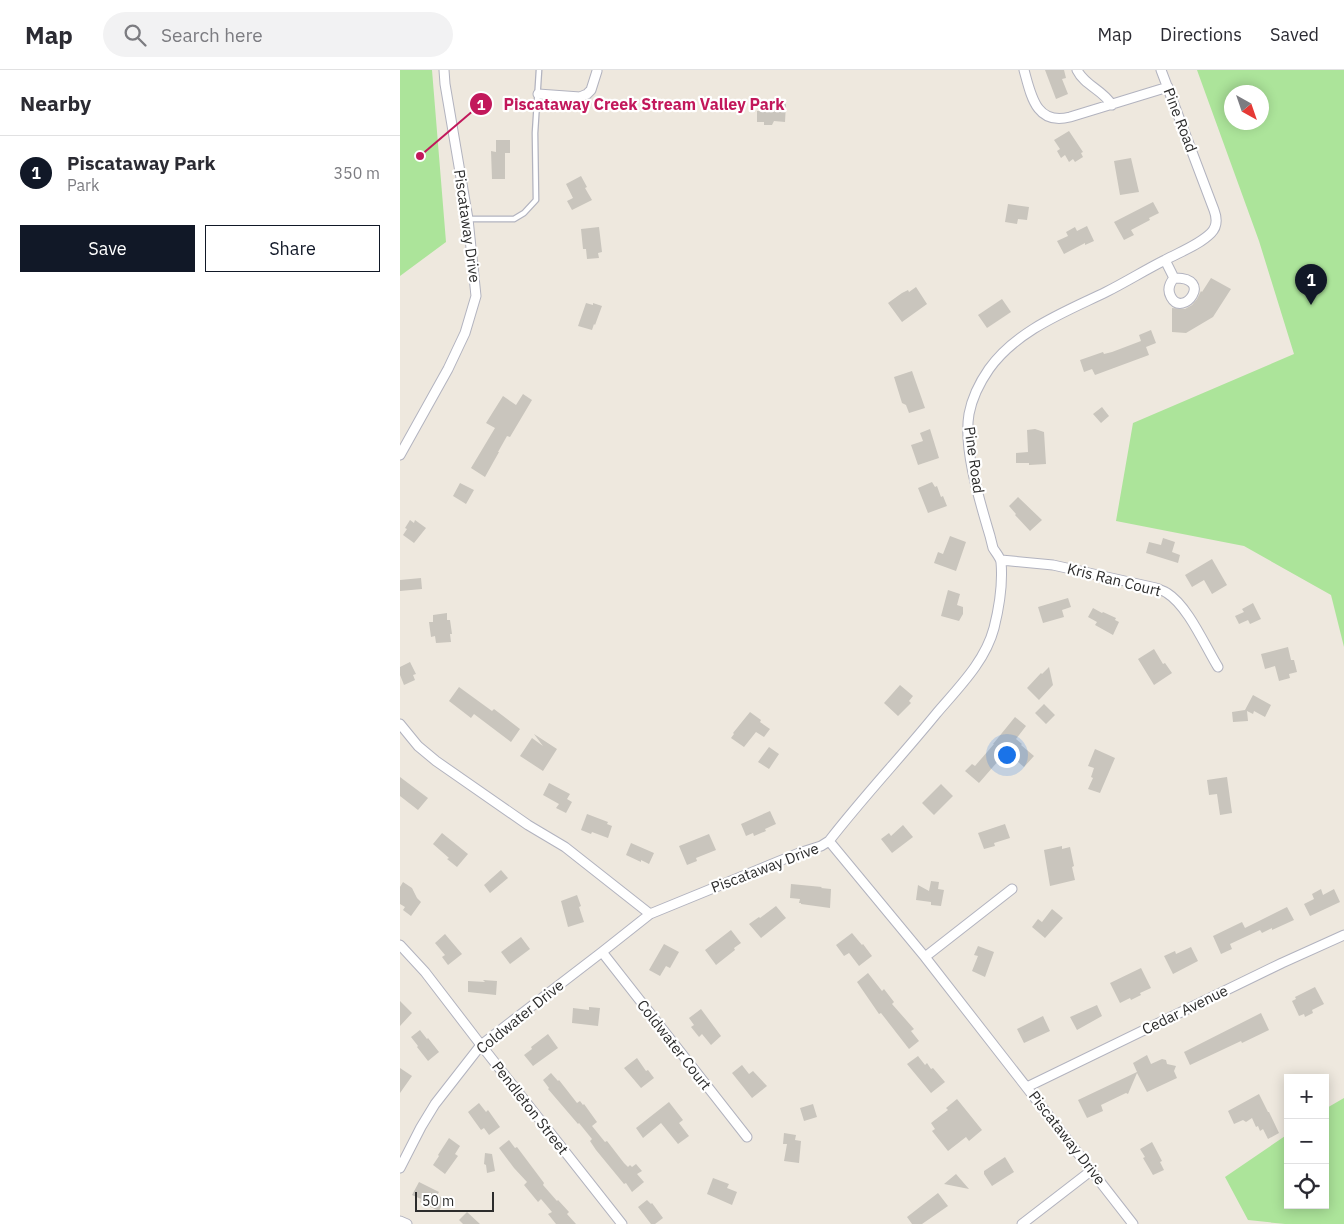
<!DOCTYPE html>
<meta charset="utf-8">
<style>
:root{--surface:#fff;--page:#f2f2f3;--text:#2b2b33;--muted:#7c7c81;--line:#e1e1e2;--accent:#111827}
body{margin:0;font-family:"IBM Plex Sans",sans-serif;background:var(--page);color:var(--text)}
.controls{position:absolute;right:15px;bottom:15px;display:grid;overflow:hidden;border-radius:0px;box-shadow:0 2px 12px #0003}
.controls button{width:45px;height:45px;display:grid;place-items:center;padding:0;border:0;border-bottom:1px solid var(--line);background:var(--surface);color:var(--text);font:25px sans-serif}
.compass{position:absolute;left:824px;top:15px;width:45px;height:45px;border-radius:50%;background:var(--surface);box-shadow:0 2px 12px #0003;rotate:140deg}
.scale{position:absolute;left:15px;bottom:12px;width:79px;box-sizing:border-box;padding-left:5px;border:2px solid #2c2c2c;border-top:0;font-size:14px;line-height:18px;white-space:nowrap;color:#2c2c2c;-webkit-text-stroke:4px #fff;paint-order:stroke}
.you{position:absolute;left:606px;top:684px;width:18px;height:18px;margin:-12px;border:4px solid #fff;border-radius:50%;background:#1a73e8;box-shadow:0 0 0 8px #1a73e833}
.badge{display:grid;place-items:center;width:32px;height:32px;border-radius:50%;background:var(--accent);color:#fff;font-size:16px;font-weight:700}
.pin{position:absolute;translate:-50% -41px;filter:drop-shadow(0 1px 2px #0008)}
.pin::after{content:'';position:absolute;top:26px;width:18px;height:15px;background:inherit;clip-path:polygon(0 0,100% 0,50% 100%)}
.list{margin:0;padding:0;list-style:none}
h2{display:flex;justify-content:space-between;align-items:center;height:65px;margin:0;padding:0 20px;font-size:21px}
h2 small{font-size:16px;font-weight:400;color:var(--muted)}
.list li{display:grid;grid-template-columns:32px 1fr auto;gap:15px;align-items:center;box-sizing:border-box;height:75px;padding:0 20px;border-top:1px solid var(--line)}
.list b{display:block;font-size:19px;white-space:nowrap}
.list p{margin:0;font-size:16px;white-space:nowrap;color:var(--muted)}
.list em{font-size:16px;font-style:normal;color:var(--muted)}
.actions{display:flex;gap:10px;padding:15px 20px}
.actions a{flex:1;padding:11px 0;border:1px solid var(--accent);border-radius:0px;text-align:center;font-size:18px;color:var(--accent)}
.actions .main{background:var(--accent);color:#fff}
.icon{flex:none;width:28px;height:28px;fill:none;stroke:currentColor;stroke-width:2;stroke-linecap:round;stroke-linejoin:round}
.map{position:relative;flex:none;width:944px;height:1154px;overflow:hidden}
header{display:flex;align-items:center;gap:30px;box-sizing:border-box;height:70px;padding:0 25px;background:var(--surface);border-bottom:1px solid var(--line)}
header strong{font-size:24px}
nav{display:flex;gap:28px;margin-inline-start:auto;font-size:18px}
.search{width:350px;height:45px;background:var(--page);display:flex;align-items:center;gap:12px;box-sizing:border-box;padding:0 18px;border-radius:28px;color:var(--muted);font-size:19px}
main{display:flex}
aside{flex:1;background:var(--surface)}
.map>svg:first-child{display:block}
</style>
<header>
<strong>Map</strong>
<div class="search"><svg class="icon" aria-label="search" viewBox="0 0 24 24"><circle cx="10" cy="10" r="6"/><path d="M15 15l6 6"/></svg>Search here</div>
<nav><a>Map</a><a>Directions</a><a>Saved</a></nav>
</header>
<main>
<aside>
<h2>Nearby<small></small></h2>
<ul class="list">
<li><span class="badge">1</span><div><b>Piscataway Park</b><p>Park</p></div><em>350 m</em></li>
</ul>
<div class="actions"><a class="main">Save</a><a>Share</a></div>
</aside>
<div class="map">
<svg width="944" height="1154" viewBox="0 0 944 1154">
<rect width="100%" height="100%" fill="#eee8de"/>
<path fill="#ace49a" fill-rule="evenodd" d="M0,0H32L46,172L0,206Z
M797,0H944V577L931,525L844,476L716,451L733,353L894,284L859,171ZM862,22V52H832V22Z
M944,1028V1154H885L848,1150L825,1107L888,1064V1135H925V1039Z"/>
<path fill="#c9c5bd" d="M645,0H664L666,8L662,9L668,24L656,29Z
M360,31L386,34L385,52L374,51L372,55H364V52H357V41H360Z
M669,61L683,82L681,83L683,87L675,92L673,89L669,92L665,85L661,88L657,81L660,79L654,70Z
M96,70H110V83H105V109H92L91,81L96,82Z
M731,88L739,122L720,125L714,91Z
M181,106L187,117L185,118L192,130L172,140L167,131L173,128L166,114Z
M753,132L759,143L749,148L750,150L731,160L734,165L724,170L714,152Z
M608,134L629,137L627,150L618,149L617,154L605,152Z
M687,156L694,171L685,175V173L664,184L657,171L668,166L666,162L675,157L677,161Z
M199,157L202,182L198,183L199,188L187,189L186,179H183L181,159Z
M811,208L831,219L813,247L786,263L772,262V238L785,239L792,235L797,229L801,221L802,222Z
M516,217L527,234L502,252L488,233L502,223L508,220L509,222Z
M602,229L611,242L587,258L578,245Z
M186,233L193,235V233L202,236L195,255L194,254L192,260L178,256Z
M751,260L756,273L746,277L749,285L695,305L692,299L684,302L680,290L703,282L704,284L712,282L741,271L739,265Z
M512,301L525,338L509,343L506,335L502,333L494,307Z
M123,324L132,330L110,367L107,366L98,382H99L85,407L71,398L95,358L86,353L103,326L116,335Z
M702,337L709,346L701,353L693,344Z
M530,359L539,388L518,395L511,375L523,371L520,363Z
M635,359L644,362L646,394L629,395V393H616V383L628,382L627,360Z
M532,412L535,417L537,416L541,427L543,426L547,436L528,443L518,418Z
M60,413L74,420L66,434L53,426Z
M618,427L642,450L630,461L615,445L616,444L609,436Z
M10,450L14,453L15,450L26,458L14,473L3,465L7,459L5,458Z
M550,466L566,472L556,501L534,493L538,482L543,484Z
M763,468L775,472L772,482L780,485L778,493L746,483L749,472L761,475Z
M812,489L827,515L812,524L804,510L792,517L785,505Z
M21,508L22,519L0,521V510Z
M548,520L560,524L557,535L563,537V544L559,551L541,546Z
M668,528L671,537L662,540L664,547L643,553L638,537Z
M853,533L861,549L850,554L848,550L839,554L835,546L844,542L842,539Z
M693,538L702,543L703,542L716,548L715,550L719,552L713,565L695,555L697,552L688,547Z
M47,543V550H50L52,564H50L51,572L36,573L35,566L31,567L29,552H33V545Z
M888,577L891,590H894L897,602L889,604L890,608L879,611L875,596L865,599L861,584Z
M754,579L763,594L765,593L772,603L754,615L738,589Z
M10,592L16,604L13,605L15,610L4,615L0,605V597Z
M649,597L653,615L639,630L627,618L641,603L642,604Z
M500,615L513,626L509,631L511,633L498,646L484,633Z
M59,617L92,641L94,639L120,659L111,672L74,644L71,648L49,631Z
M853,625L871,635L865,647L854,641L853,644L847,641L848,651L833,652L832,642L845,640Z
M644,634L655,645L646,654L635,643Z
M350,642L361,650L360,652L370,659L364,667L356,662L344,677L331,668L334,664L333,663Z
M615,647L626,656L616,669L622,674L621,675L634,686L624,697L606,682L579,713L565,701L572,694L575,696L594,674H593Z
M134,664L157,679L143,701L120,686L132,668L143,676Z
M369,677L379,684L369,699L358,692Z
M695,679L715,688L700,723L688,719L693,708L691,707L694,698L688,696Z
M0,707L28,728L18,740L0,726Z
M827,707L832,743L820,745L817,724L809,725L807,710Z
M149,713L170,724L167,729L172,732L166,743L156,738L159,734L143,725Z
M541,714L553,726L534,745L522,733Z
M370,741L376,754L365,759L366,761L354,766L353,763L346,766L341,754Z
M187,744L208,752L207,754L212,756L208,768L192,762L191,764L181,760Z
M605,754L610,768L594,773L595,776L584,779L578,763Z
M503,755L513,767L492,783L481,769L489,763L491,766Z
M42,763L68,784L57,797L47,789L49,788L33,774Z
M309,764L316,780L296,788L297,791L287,795L279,776Z
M231,773L254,783L249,794L241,790V792L226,785Z
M662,776V779L670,777L674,796L672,797L675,810L650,816L644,780Z
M101,800L108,808L90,823L84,815Z
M531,811L539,812L538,819L544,820L541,836L531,835V832L516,830L518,815L529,821Z
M3,812L12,818L17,828L21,832L11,846L3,840L5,837L0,834V817Z
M391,814L422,817L421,818L431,819L430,838L401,834V833H399L400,829L390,828Z
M921,819L923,825L934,819L940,832L910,846L904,834L914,829L912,824Z
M177,825L181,836L179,837L184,852L168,857L161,831Z
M376,836L386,848L361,868L349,854L359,847L360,848Z
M887,837L894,850L872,860V858L862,863L860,860L830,874L832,879L821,884L813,866L842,852L845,858Z
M652,839L663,848L645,868L632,857L638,849L642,852Z
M331,860L341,873L334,878L335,880L316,895L305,880Z
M452,863L462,875L463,874L472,886L459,896L449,883L444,886L436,875Z
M45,864L62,884L48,895L42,887L45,885L35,873Z
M121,867L130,879L110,894L101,882Z
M264,874L279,882L270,898L266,896L260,906L249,900Z
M578,876L594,882L585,907L572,901L578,886L574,885Z
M791,877L798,891L773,904L764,886L775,881L776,884Z
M741,898L751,918L740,923L741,925L731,930L730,928L720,933L710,913Z
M468,903L482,921L484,919L494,932L492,934L514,959L511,961L519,971L509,979L481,943L479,944L457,912Z
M83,910L97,911L96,925L68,922V911L85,912Z
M915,917L924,934L912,940L913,943L905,947L904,944L899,946L892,931L896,929L895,927Z
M0,931L12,943L0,956Z
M697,935L702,946L677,960L670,947Z
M189,937L200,938L198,956L172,953L173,938L189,940Z
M301,939L321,966L311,975L302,964L299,967L291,957L294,955L289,948Z
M861,943L869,960L842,973L841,971L790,995L784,982Z
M643,946L650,961L624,973L617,959Z
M20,960L27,969L28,968L39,982L28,991L17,977L18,976L11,967Z
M148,964L158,978L133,996L124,985L132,979L131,977Z
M747,985L751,994L762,989L766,990L767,994L776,996L774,1001L777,1008L747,1022L737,1003L728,1024L726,1023L701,1035L703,1041L687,1048L678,1030L737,1002L733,993Z
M518,986L525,995L527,993L531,999L533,998L545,1012L531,1023L507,994Z
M237,988L246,1001L248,1000L254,1008L241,1018L224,998Z
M342,995L349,1004L353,1001L367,1016L352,1028L332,1003Z
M0,998L12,1006L0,1023Z
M151,1003L158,1011L159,1010L177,1033L180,1031L183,1035L184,1034L197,1052L192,1056L205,1072L207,1071L224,1093L228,1097L230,1095L232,1097L236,1094L242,1101L237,1104L244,1112L232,1122L226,1113L224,1114L196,1080L190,1071L192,1069L179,1053L178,1054L148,1019L149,1018L143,1010Z
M859,1024L868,1042H869L879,1063L868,1069L863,1059L860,1061L858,1056L856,1057L852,1048L846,1052L843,1050L834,1054L828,1041Z
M557,1029L582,1060L569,1071L566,1067L548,1081L532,1061L535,1059L531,1053L548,1040L546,1038Z
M269,1032L283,1050L279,1053L289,1066L278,1074L261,1053L243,1068L236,1058Z
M79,1033L86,1042L88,1040L100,1057L89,1065L84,1058L81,1060L68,1042Z
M413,1034L417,1047L404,1051L400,1038Z
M384,1063L396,1065L395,1070L401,1071L399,1093L384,1091L387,1074H383Z
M49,1068L60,1076L55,1084L58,1086L45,1104L33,1095L39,1086L38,1085Z
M109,1070L115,1078L117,1077L144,1113L143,1115L157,1131L158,1130L169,1142L167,1144L176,1154H156L148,1144L152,1142L141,1129L138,1132L124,1115L127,1112L114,1098L99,1078Z
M752,1072L762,1091L760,1092L764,1100L753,1105L743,1088L745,1087L740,1079Z
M85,1083L92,1084L95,1101L87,1103L86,1095L84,1094Z
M605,1087L614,1102L592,1116L584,1104V1101Z
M556,1104L569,1119L544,1114Z
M313,1108L329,1114L327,1118L337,1122L332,1135L307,1124Z
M19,1112L39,1122L37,1125L45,1129L39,1141L20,1132L21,1129L12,1125Z
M538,1123L548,1136L522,1154H512L507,1147Z
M247,1130L251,1134L252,1133L263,1148L255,1154H251L238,1137Z
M67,1142L80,1154H63L59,1150Z"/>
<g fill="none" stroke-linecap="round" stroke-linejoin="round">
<defs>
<path id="lane" d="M68,149H114L124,143L136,130L135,63L139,0"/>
<path id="street" d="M624,0C631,25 636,56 670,47L768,17
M677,0C685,16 702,19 712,35
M138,24L180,27L187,24L191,20L197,1
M765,190L774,208
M774,208C815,207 783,249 771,227C767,220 769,214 774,208Z
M0,385L48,299L65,263L76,226L68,149L45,14L44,0
M601,490L653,495L756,518C760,520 764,521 767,523C788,536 805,576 818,597
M0,654L18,676L36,691L128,755L165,777L250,844
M429,771C463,727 501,687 536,644C558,618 585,592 594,558C599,538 603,514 601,492C600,487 596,483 593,478C592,474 591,470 590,466C580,432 563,379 569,344C572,328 580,312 589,299C617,260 665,242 706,222C726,212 745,200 765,190C780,182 799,175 811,163C818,156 817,148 814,140L761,0
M0,875L25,902L81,975L222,1154
M202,882L347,1067
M525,887L612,819
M627,1017L882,893L944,865
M0,1098L21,1057L35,1034L81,975L202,882L250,844L399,783L421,776L429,771L525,887L733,1154
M0,1151L7,1154
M622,1154L692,1100"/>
</defs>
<use href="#lane" stroke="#b2b3bf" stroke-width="7"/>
<use href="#street" stroke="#b2b3bf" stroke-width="11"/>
<use href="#lane" stroke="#fff" stroke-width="4.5"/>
<use href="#street" stroke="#fff" stroke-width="9"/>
</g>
<g text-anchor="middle" stroke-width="4.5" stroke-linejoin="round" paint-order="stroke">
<g font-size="15" fill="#2c2c2c" stroke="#fff">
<text transform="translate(780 50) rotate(69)" y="5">Pine Road</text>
<text transform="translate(67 156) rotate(82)" y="5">Piscataway Drive</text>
<text transform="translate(574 390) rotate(82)" y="5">Pine Road</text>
<text transform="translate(714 510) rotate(14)" y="5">Kris Ran Court</text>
<text transform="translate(365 798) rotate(-21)" y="5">Piscataway Drive</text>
<text transform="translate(785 940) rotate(-26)" y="5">Cedar Avenue</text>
<text transform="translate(120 947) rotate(-39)" y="5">Coldwater Drive</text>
<text transform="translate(274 975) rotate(52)" y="5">Coldwater Court</text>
<text transform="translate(130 1038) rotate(52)" y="5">Pendleton Street</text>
<text transform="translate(667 1068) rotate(52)" y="5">Piscataway Drive</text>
</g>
</g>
<path fill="none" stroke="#c2185b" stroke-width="2" d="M20 86L81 34"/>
<g fill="#c2185b" stroke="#fff" stroke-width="2">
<circle cx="20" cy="86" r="5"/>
<circle cx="81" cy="34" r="12"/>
</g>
<g font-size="15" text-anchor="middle" font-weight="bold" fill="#fff">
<text x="81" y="40">1</text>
</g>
<g font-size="16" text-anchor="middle" font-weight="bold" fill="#c2185b" stroke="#fff" stroke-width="4.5" stroke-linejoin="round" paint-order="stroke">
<text x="244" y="40">Piscataway Creek Stream Valley Park</text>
</g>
</svg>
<div class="controls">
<button>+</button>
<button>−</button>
<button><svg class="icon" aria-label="locate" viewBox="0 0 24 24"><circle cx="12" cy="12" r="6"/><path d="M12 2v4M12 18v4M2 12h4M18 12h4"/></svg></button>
</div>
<svg class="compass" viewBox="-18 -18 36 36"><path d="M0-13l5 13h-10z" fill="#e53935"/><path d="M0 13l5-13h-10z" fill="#7c7c81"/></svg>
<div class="scale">50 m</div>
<div class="you"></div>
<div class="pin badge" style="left:911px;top:235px">1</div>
</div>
</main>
